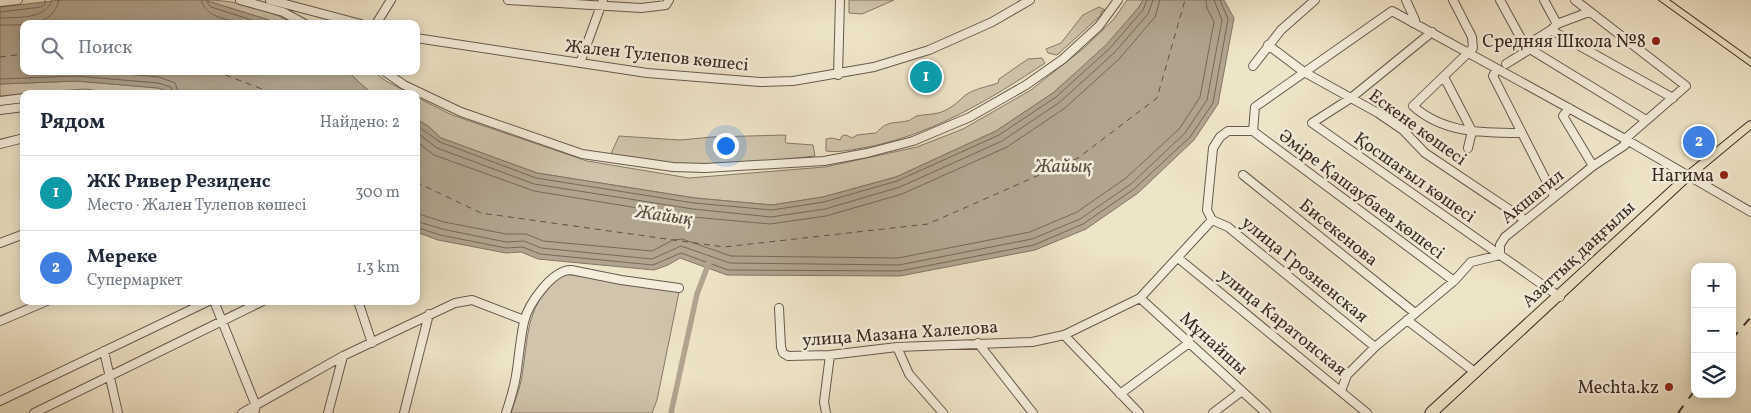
<!DOCTYPE html>
<html lang="ru">
<meta charset="utf-8">
<style>
:root{--surface:#fff;--page:#f2f2f3;--text:#1f2937;--muted:#747a83;--line:#e0e1e3;--accent:#8f2418}
body{margin:0;font-family:Vollkorn,serif;background:var(--page);color:var(--text)}
.controls{position:absolute;right:15px;bottom:15px;display:grid;overflow:hidden;border-radius:10px;box-shadow:0 2px 12px #0003}
.controls button{width:45px;height:45px;display:grid;place-items:center;padding:0;border:0;border-bottom:1px solid var(--line);background:var(--surface);color:var(--text);font:25px sans-serif}
.you{position:absolute;left:725px;top:145px;width:18px;height:18px;margin:-12px;border:4px solid #fff;border-radius:50%;background:#1a73e8;box-shadow:0 0 0 8px #1a73e833}
.badge{display:grid;place-items:center;width:32px;height:32px;border-radius:50%;background:var(--accent);color:#fff;font-size:16px;font-weight:700}
.pin{position:absolute;translate:-50% -50%;border:2px solid #fff;box-shadow:0 1px 5px #0006}
.list{margin:0;padding:0;list-style:none}
h2{display:flex;justify-content:space-between;align-items:center;height:65px;margin:0;padding:0 20px;font-size:21px}
h2 small{font-size:16px;font-weight:400;color:var(--muted)}
.list li{display:grid;grid-template-columns:32px 1fr auto;gap:15px;align-items:center;box-sizing:border-box;height:75px;padding:0 20px;border-top:1px solid var(--line)}
.list b{display:block;font-size:19px;white-space:nowrap}
.list p{margin:0;font-size:16px;white-space:nowrap;color:var(--muted)}
.list em{font-size:16px;font-style:normal;color:var(--muted)}
.icon{flex:none;width:28px;height:28px;fill:none;stroke:currentColor;stroke-width:2;stroke-linecap:round;stroke-linejoin:round}
.map{position:relative;flex:none;width:1751px;height:413px;overflow:hidden}
.search{position:absolute;background:var(--surface);box-shadow:0 2px 12px #0003;left:20px;top:20px;width:400px;height:55px;display:flex;align-items:center;gap:12px;box-sizing:border-box;padding:0 18px;border-radius:10px;color:var(--muted);font-size:19px}
.panel{position:absolute;background:var(--surface);box-shadow:0 2px 12px #0003;left:20px;top:90px;width:400px;height:215px;border-radius:10px}
.map>svg:first-child{display:block}
</style>
<div class="map">
<svg width="1751" height="413" viewBox="0 0 1751 413">
<rect width="100%" height="100%" fill="#eee4c7"/>
<filter id="stains"><feTurbulence type="fractalNoise" baseFrequency=".004" numOctaves="4"/><feColorMatrix values="0 0 0 0 .2 0 0 0 0 .09 0 0 0 0 .02 0 0 0 .5 -.17"/></filter>
<radialGradient id="worn" r=".72"><stop offset=".6" stop-color="#630" stop-opacity="0"/><stop offset="1" stop-color="#630" stop-opacity=".3"/></radialGradient>
<path fill="#d0c5ac" stroke="#867869" d="M204,0C235,0 267,8 294,24H274L269,20Z
M849,0H894L862,14L849,13Z
M1127,0H1143L1139,7L1107,45L1053,93L996,131L896,177L823,197L772,205L695,198L537,173L441,138L428,126L416,119V97L452,115L587,161L689,178L825,167L917,147L963,129L1031,90L1084,48L1114,19Z
M1099,7L1105,10L1101,12V15L1057,55L1048,53L1046,49L1061,43L1083,15Z
M1042,58L1045,63C991,99 933,134 868,147C855,149 840,153 826,151V139L832,138L840,140L842,136L846,135L852,138L857,135L876,133C888,120 892,124 907,121C911,121 913,117 917,116C926,114 935,115 944,111C952,107 957,103 962,98C971,89 987,87 998,83L999,79L1028,59Z
M347,71H373L386,81L411,94H372Z
M76,81L158,88L174,94H127L84,89L0,96V84Z
M786,135L785,141L786,143L813,145L815,156L702,168L610,156L619,136L680,140L712,137Z
M565,274L679,292L657,400L652,413H511C515,401 520,388 522,376C529,333 525,302 565,274Z"/>
<path fill="#b1a590" stroke="#827566" d="M61,0H204L269,20L274,24H24V71H347L372,94H174L158,88L76,81L0,84V7Z
M1143,0H1224L1234,18L1218,104L1194,140L1138,193L1086,229L1035,250L900,276L727,275L680,258L668,265L654,270L538,259L521,252L506,253L438,240L416,232V119L428,126L441,138L537,173L695,198L772,205L823,197L896,177L996,131L1053,93L1106,45L1139,7Z"/>
<g fill="none" stroke-linecap="round" stroke-linejoin="round">
<path stroke="#76685b" stroke-width="1" d="M201,0C206,18 228,19 243,24
M208,0V4L211,7L264,24
M0,12L41,7L45,4V0
M0,18C17,17 46,20 52,0
M0,25C23,25 53,27 59,0
M91,71L159,77L175,83L179,94
M0,79L76,76L158,83L171,87L173,94
M416,125L440,142L536,178L694,203L772,210L824,202L897,181L999,135L1056,97L1110,48L1143,10L1147,0
M416,132L437,148L534,184L693,209L771,217L825,209L900,187L1002,141L1060,102L1114,53L1148,14L1153,0
M416,141L434,155L534,191L693,217L770,224L826,216L902,194L1007,147L1065,108L1119,59L1155,17L1160,0
M416,213L444,222L506,234H526L543,241L652,251L673,240L682,239L731,256L898,258L1030,232L1077,212L1126,178L1180,128L1200,97L1214,22L1207,8L1206,0
M416,221L442,229L506,242L524,241L541,248L652,259L681,246L730,263L899,265L1032,239L1080,219L1131,184L1185,133L1207,100L1222,20L1214,0
M416,227L440,235L506,248L523,247L540,254L653,265L681,253L728,270L900,271L1034,245L1083,224L1134,189L1190,137L1213,103L1228,19L1220,0"/>
<path stroke="#b1a590" stroke-width="5.5" d="M671,413L697,294L710,260"/>
<path stroke="#5e5046" stroke-width="1" stroke-dasharray="6 5" stroke-linecap="butt" d="M0,57L24,54
M215,71L275,94
M416,182L481,213L724,247L928,224L1078,158L1157,98L1185,0"/>
<defs>
<path id="minor" d="M240,0L283,12L305,24
M270,0L361,24
M508,0L641,8L666,5L669,0
M1406,0L1415,20L1413,23
M1453,0L1472,37L1473,48L1413,106C1443,133 1482,133 1521,133
M1500,0L1525,46L1646,120
M1544,0L1557,24
M0,2L18,0
M376,24L391,0
M1551,30L1673,98
M1432,32L1351,98L1312,123L1560,297
M416,38L647,73L760,82L793,81L874,67L929,50L992,22L1030,0
M1268,45L1304,72L1378,113L1403,130L1425,153L1525,220
M1525,46L1551,30L1557,24L1589,12
M580,63L603,0
M1506,64L1530,49
M1253,66L1281,30L1315,0
M1497,69L1493,76L1554,196
M384,71L404,85L461,112L582,154L673,167L705,168L824,161L867,153L913,141L970,117L1026,85L1063,59L1099,26L1118,0
M838,75L840,0
M1444,77L1472,131L1468,148
M0,101L24,98
M1569,108L1563,116L1593,166
M0,110L24,107
M1253,131L1255,107L1392,11L1625,139L1751,212
M1253,131L1454,281
M0,144L24,138
M1243,175L1415,313
M1212,220L1228,227L1375,347
M0,243L24,234
M1178,258L1367,413
M1140,298L1266,413
M214,301L256,406L254,413
M358,301L372,343
M779,308L781,347L783,353L788,356L830,355L897,347L1032,342L1064,335L1140,298L1212,220L1207,210L1213,148L1220,137L1228,131H1253
M1407,320L1476,373
M0,321L47,301
M1064,335L1139,413
M978,343L1033,413
M897,347L909,374L943,413
M104,351L118,413
M1341,391L1347,375L1375,347L1454,281L1471,262L1500,255V245L1505,237L1593,166L1625,145V139L1686,86L1575,0
M1120,394L1189,343
M0,401L209,301
M34,413L263,301
M242,413L343,356L455,303L472,300L524,320
M328,413L343,356
M404,413L429,314
M506,413C510,401 514,388 516,376C519,358 520,339 524,322C528,304 552,270 571,270L621,280L679,288
M826,413L824,402L830,355
M1213,413L1242,391"/>
<path id="major" d="M1659,0H1669L1751,59V66Z
M1751,121V129L1692,178L1439,413H1425L1427,409L1686,172L1748,122Z"/>
</defs>
<use href="#minor" stroke="#685a4e" stroke-width="10"/>
<use href="#major" stroke="#3b2c26" stroke-width="2"/>
<use href="#minor" stroke="#f4eddb" stroke-width="8"/>
<use href="#major" fill="#eee4c7" fill-rule="evenodd"/>
<path stroke="#3b2c26" stroke-width="2" stroke-dasharray="9 9" stroke-linecap="butt" d="M1732,339L1751,317
M1678,413L1695,390"/>
</g>
<g fill="#8f2418" stroke="#f4eddb" stroke-width="2">
<circle cx="1656" cy="41" r="5"/>
<circle cx="1724" cy="175" r="5"/>
<circle cx="1669" cy="387" r="5"/>
</g>
<g text-anchor="middle" stroke-width="5" stroke-linejoin="round" paint-order="stroke">
<g font-size="18" fill="#3b2c26" stroke="#f4eddb" text-anchor="end">
<text x="1646" y="47">Средняя Школа №8</text>
<text x="1714" y="181">Нагима</text>
<text x="1659" y="393">Mechta.kz</text>
</g>
<g font-size="18" fill="#3b2c26" stroke="#f4eddb">
<text transform="translate(657 55) rotate(6)" y="6">Жален Тулепов көшесі</text>
<text transform="translate(1418 127) rotate(36)" y="6">Ескене көшесі</text>
<text transform="translate(1415 177) rotate(35)" y="6">Қосшағыл көшесі</text>
<text transform="translate(1362 194) rotate(37)" y="6">Әміре Қашаубаев көшесі</text>
<text transform="translate(1532 196) rotate(-39)" y="6">Акшагил</text>
<text transform="translate(1339 232) rotate(39)" y="6">Бисекенова</text>
<text transform="translate(1578 254) rotate(-43)" y="6">Азаттық даңғылы</text>
<text transform="translate(1305 269) rotate(39)" y="6">улица Грозненская</text>
<text transform="translate(1283 322) rotate(39)" y="6">улица Каратонская</text>
<text transform="translate(900 333) rotate(-4)" y="6">улица Мазана Халелова</text>
<text transform="translate(1214 343) rotate(42)" y="6">Мұнайшы</text>
</g>
<g font-size="19" font-style="italic" fill="#5e5046" stroke="#f4eddb">
<text x="1063" y="172">Жайық</text>
<text transform="translate(664 214) rotate(8)" y="7">Жайық</text>
</g>
</g>
<rect width="100%" height="100%" filter="url(#stains)"/>
<rect width="100%" height="100%" fill="url(#worn)"/>
</svg>
<div class="controls">
<button>+</button>
<button>−</button>
<button><svg class="icon" aria-label="layers" viewBox="0 0 24 24"><path d="M12 4l9 5-9 5-9-5zM3 14l9 5 9-5"/></svg></button>
</div>
<div class="you"></div>
<div class="pin badge" style="left:926px;top:77px;background:#0f9aa8">1</div>
<div class="pin badge" style="left:1699px;top:142px;background:#3f7fe0">2</div>
<div class="search"><svg class="icon" aria-label="search" viewBox="0 0 24 24"><circle cx="10" cy="10" r="6"/><path d="M15 15l6 6"/></svg>Поиск</div>
<section class="panel">
<h2>Рядом<small>Найдено: 2</small></h2>
<ul class="list">
<li><span class="badge" style="background:#0f9aa8">1</span><div><b>ЖК Ривер Резиденс</b><p>Место · Жален Тулепов көшесі</p></div><em>300 m</em></li>
<li><span class="badge" style="background:#3f7fe0">2</span><div><b>Мереке</b><p>Супермаркет</p></div><em>1.3 km</em></li>
</ul>
</section>
</div>
